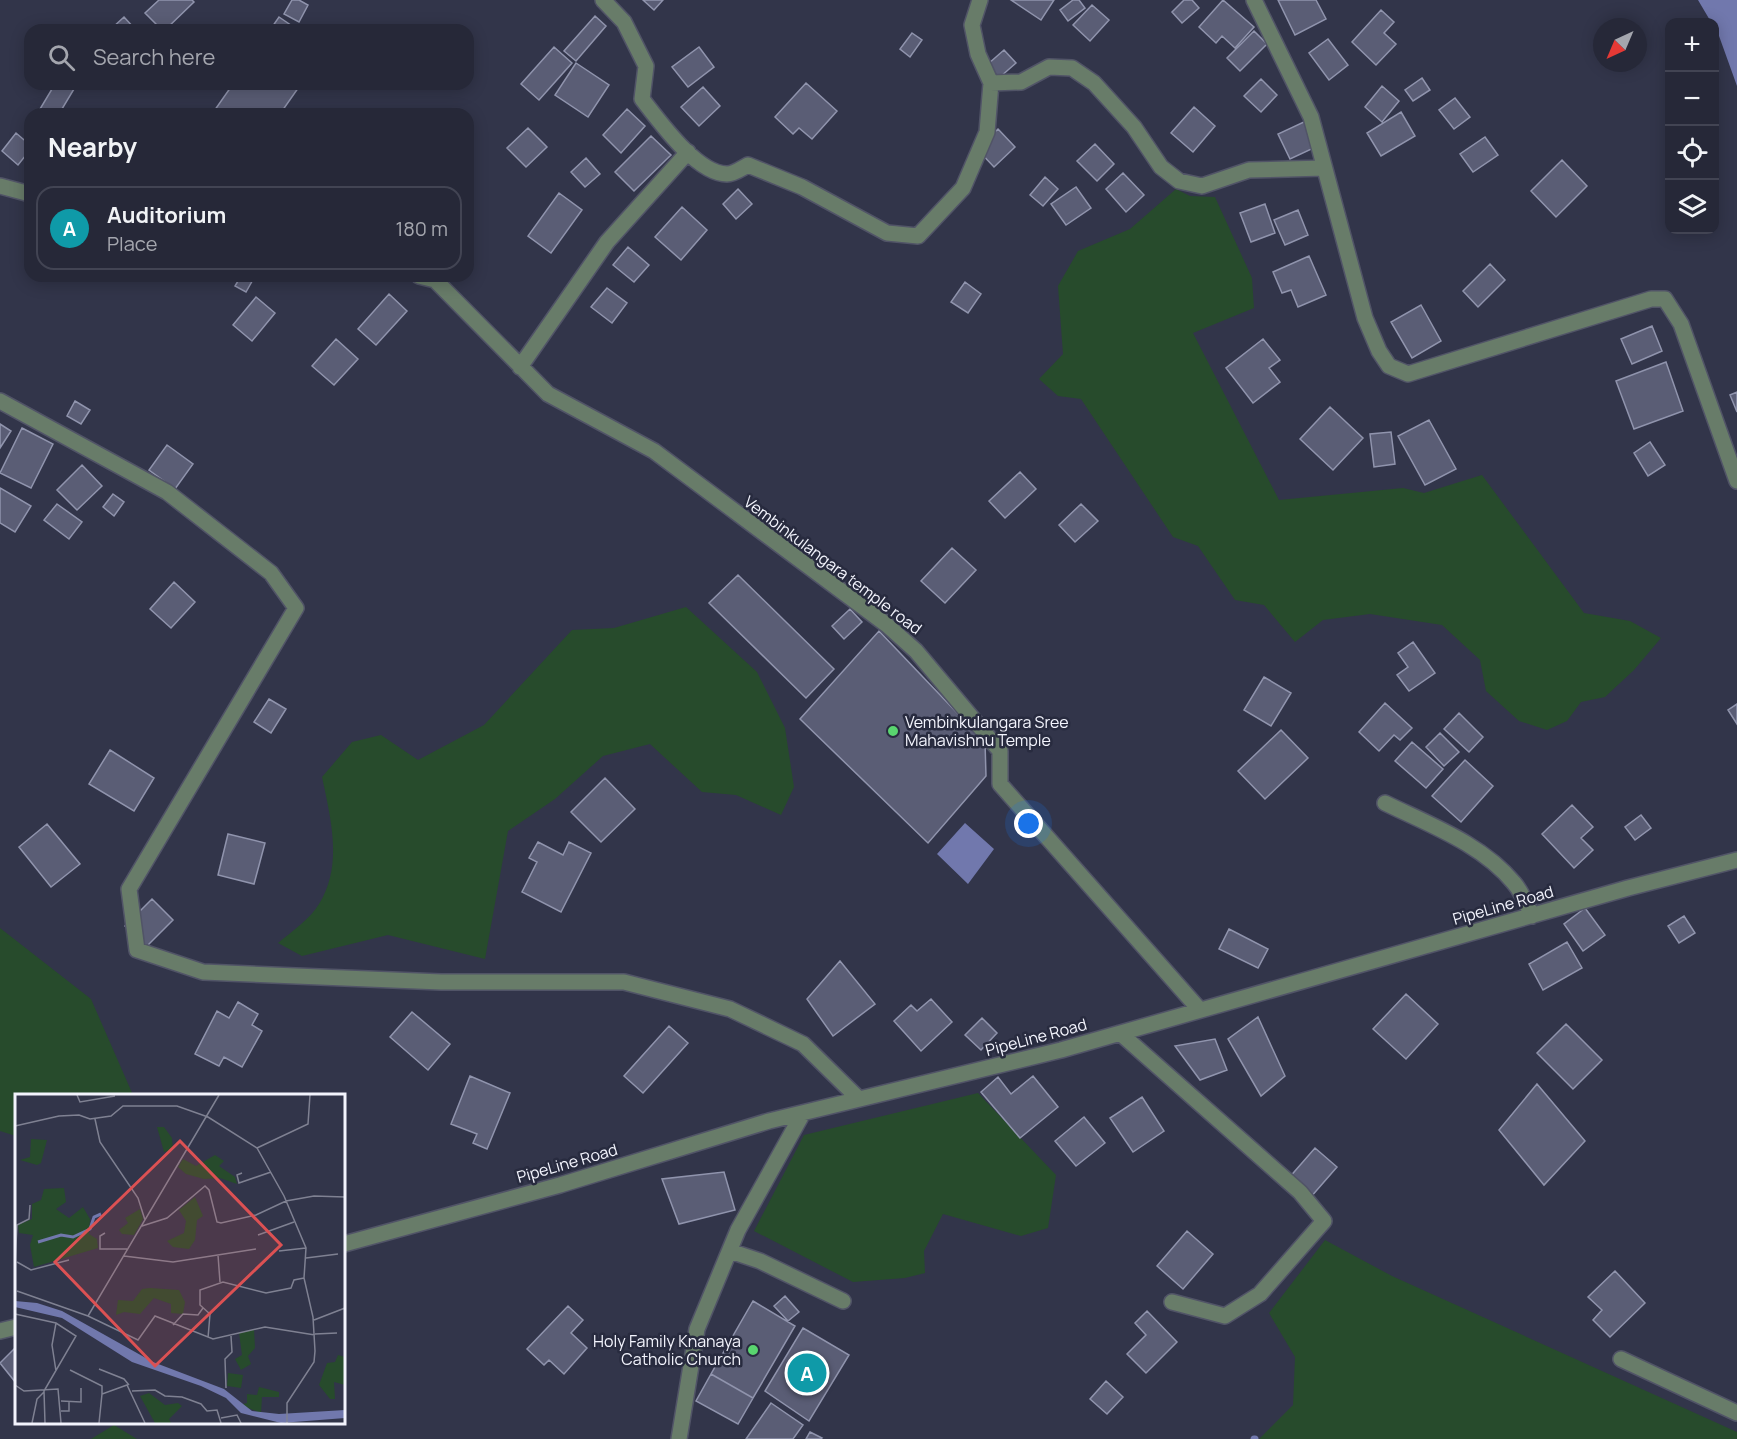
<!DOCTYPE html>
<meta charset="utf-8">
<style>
:root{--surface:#262838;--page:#2e3040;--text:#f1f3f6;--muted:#a4a6ae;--line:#424453;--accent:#8c9099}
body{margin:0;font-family:Manrope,sans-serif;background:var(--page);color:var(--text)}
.controls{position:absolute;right:18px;top:18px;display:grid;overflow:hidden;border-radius:12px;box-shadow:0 3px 15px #0003}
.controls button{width:54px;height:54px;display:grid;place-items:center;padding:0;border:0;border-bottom:2px solid var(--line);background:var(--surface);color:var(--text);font:30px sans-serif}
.compass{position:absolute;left:1593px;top:18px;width:54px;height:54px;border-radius:50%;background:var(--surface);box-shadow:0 3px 15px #0003;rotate:224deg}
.you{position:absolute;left:1029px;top:824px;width:21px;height:21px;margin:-15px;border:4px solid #fff;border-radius:50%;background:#1a73e8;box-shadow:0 0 0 9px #1a73e833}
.badge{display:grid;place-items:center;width:39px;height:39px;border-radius:50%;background:var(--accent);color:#fff;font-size:20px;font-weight:700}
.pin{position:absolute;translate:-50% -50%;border:3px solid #fff;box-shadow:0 2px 6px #0006}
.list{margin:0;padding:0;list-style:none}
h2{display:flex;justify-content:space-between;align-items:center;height:78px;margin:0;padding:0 24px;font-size:26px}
h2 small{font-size:20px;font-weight:400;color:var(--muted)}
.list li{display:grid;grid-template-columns:39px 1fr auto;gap:18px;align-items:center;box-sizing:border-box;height:84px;margin:0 12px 12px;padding:0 12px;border:2px solid var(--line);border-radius:18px}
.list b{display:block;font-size:22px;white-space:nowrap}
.list p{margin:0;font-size:20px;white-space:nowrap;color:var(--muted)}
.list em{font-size:20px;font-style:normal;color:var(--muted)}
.icon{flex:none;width:33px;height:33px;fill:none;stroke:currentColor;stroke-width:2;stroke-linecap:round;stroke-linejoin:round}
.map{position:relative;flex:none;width:1737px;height:1439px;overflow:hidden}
.search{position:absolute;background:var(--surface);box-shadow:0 3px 15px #0003;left:24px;top:24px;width:450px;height:66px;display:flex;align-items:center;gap:15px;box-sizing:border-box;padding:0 21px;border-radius:18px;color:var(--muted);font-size:22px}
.panel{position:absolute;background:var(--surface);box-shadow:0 3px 15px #0003;left:24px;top:108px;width:450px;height:174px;border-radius:18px}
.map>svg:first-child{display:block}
</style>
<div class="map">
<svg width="1737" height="1439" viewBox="0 0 1737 1439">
<rect width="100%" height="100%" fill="#32354a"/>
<path fill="#274b2c" d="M1176,189L1190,196L1215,197L1252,278L1254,308L1193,333L1279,500L1403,488L1424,493L1482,475L1584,613L1630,621L1661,638L1634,670L1605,697L1581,702L1567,721L1547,730L1519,721L1486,691L1480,660L1442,625L1370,614L1323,620L1295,642L1264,605L1235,600L1198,546L1173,537L1081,399L1058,396L1039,379L1063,354L1058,286L1078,251L1130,229Z
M686,607L757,672L785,728L794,787L781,815L736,795L702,792L650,744L603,756L555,799L508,831L485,959L388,935L302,956L278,943C291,932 310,919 319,904C343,865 331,820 322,777L352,742L381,735L418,760L484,725L572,630L614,628Z
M0,928L91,999L133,1095L16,1096V1136L0,1131Z
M978,1093L1056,1175L1048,1228L1021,1236L943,1214L924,1251L925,1273L905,1278L853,1282L754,1231L804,1135Z
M1325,1240L1392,1276L1737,1432V1439H1259L1293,1405L1295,1357L1269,1313Z
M114,1425L137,1439H91Z"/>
<path fill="#7178ad" d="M1698,0H1737V86L1714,22H1711Z
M965,823L994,849L968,884L937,854Z"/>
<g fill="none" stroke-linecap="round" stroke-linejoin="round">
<path stroke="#7178ad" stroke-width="7" d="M1254,1439H1255"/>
</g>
<path fill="#5a5d75" stroke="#9094ad" stroke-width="1.5" d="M159,0H192L194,2L165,30H162L145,13Z
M292,0H299L308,5L299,22L284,14Z
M643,0H663L654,10Z
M1011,0H1054L1041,20Z
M1073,0H1079L1085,8L1068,21L1060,10Z
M1184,0H1192L1199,8L1182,23L1172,12Z
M1223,0L1254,27L1235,48L1222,36L1216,43L1199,27Z
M1278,0H1316L1326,19L1295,35Z
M1092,5L1109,20L1090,41L1073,25Z
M1381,10L1394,22L1384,33L1396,44L1376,65L1352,42Z
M595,16L606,26L576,61L564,51Z
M124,17L135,29L110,30Z
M279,17L298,30H270Z
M1254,31L1267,44L1240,71L1227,58Z
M912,33L922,40L910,57L900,49Z
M1328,39L1348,65L1329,80L1309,53Z
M554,47L572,63L539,100L521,84Z
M699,47L714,67L688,87L672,67Z
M1004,50L1016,63L992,84L980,71Z
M576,63L609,85L588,117L555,95Z
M1422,78L1430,90L1413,101L1405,90Z
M1261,79L1277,95L1261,112L1244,96Z
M806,83L837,111L812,139L799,128L793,134L775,117Z
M55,84H65L74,89L59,114H37Z
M233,84H301L280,114H212Z
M1382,86L1399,101L1382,122L1365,107Z
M703,87L720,106L699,126L681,107Z
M1455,98L1470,117L1454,129L1439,110Z
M1194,107L1215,126L1193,152L1171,133Z
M627,109L645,126L621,153L603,135Z
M1401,112L1415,136L1381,156L1367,133Z
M1306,121L1318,146L1290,159L1278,134Z
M528,128L547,147L526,167L507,148Z
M998,129L1015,147L994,167L977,149Z
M16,133L30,145V150L18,165L2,151Z
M651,136L671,155L634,191L615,172Z
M1485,137L1498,155L1473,172L1460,154Z
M1095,144L1114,164L1097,181L1077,161Z
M586,158L600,174L585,187L571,172Z
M1562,160L1587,186L1556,217L1531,191Z
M1123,173L1144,195L1126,212L1106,189Z
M1045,177L1058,189L1043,206L1030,195Z
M1076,187L1091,208L1066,225L1051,204Z
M738,189L752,204L736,219L723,204Z
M559,193L582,210L551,253L528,236Z
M1265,204L1275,233L1251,242L1240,213Z
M682,207L707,230L681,260L655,237Z
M1298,210L1308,235L1285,245L1274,220Z
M628,247L649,265L634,282L613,265Z
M1309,256L1326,295L1298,307L1291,290L1282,293L1273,272Z
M1490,264L1505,280L1478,307L1463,291Z
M241,276H255L246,292L235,286Z
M965,282L981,294L968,313L951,302Z
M607,288L627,303L612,323L591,307Z
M389,294L407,311L376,345L358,329Z
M256,297L275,313L252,341L233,325Z
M1421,305L1441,341L1412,358L1391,322Z
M1652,326L1662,351L1632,364L1621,339Z
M336,339L358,359L334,385L312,366Z
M1263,339L1280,360L1269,368L1280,382L1253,403L1226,368Z
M1666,362L1683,411L1634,429L1616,381Z
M1737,392V412L1730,395Z
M75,401L90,410L81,424L67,416Z
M1330,407L1363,438L1333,470L1300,439Z
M1429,420L1456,469L1425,485L1398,436Z
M0,424L11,431L0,448Z
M22,428L53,444L31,488L0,473Z
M1391,432L1395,464L1374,467L1370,434Z
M1650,442L1665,465L1648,476L1634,453Z
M167,445L193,464L175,489L149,470Z
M82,465L102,486L77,510L57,490Z
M1020,472L1036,489L1005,518L989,501Z
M0,488L31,506L15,532L0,523Z
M113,494L124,502L114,516L103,507Z
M57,504L82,522L69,539L44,520Z
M1081,504L1098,521L1075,542L1059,525Z
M952,548L976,570L945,603L921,581Z
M738,575L834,669L806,698L709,603Z
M174,582L195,602L171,628L150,609Z
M850,609L862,622L844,639L832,626Z
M879,631L985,742L986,776L928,843L800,719Z
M1413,642L1435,673L1409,691L1397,675L1408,667L1398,653Z
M1264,677L1291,693L1271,726L1244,710Z
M269,699L286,709L271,733L254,722Z
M1385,703L1412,728L1400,740L1394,735L1379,751L1359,732Z
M1737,704V724L1728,710Z
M1459,713L1483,737L1469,752L1444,729Z
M1281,730L1308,758L1265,799L1238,771Z
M1440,733L1459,752L1444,766L1426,747Z
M1412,742L1443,769L1426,788L1395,761Z
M110,750L154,778L134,811L89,784Z
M1465,760L1493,786L1461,822L1432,796Z
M605,778L635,809L601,842L571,812Z
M1572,805L1593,827L1581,838L1593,850L1574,868L1542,834Z
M1641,815L1651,828L1635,840L1625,827Z
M47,824L80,864L51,887L19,847Z
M228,834L265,843L254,884L218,875Z
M538,842L563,855L569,842L591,853L561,912L522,892L537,862L529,858Z
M152,899L173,920L146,947L125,926Z
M1585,908L1605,935L1583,951L1564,924Z
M1684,916L1695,933L1679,943L1668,926Z
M1229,929L1268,949L1258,968L1219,949Z
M1567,942L1582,968L1543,990L1529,964Z
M840,961L875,1004L833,1036L807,999Z
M1406,994L1438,1024L1406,1059L1373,1029Z
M931,999L952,1022L921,1051L894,1021L911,1005L917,1011Z
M238,1002L258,1014L252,1025L262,1031L242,1067L224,1057L219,1066L195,1054L217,1011L229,1018Z
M412,1012L450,1044L428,1070L390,1037Z
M1258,1017L1285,1076L1261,1096L1228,1039Z
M982,1018L997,1033L981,1050L965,1035Z
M1566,1024L1602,1060L1573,1089L1537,1053Z
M669,1026L688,1043L643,1093L624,1076Z
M1215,1039L1227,1070L1200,1080L1175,1046Z
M470,1076L510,1093L487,1149L473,1143L477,1134L451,1124Z
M1033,1076L1058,1107L1020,1138L981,1092L998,1077L1011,1094Z
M1537,1084L1585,1141L1544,1185L1499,1130Z
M1142,1097L1164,1131L1133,1152L1110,1118Z
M1084,1117L1105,1143L1076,1166L1055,1141Z
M1315,1148L1337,1167L1310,1198L1288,1179Z
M724,1172L735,1210L679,1224L662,1179Z
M1187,1231L1213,1254L1183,1289L1157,1266Z
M1615,1271L1645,1303L1610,1337L1593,1320L1602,1310L1588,1297Z
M785,1296L799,1312L788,1321L774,1306Z
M753,1301L795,1326L753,1398L711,1374Z
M568,1306L583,1320L571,1333L587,1348L564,1374L549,1360L544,1365L527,1349Z
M1147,1311L1177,1342L1146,1373L1127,1354L1146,1335L1135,1323Z
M803,1328L849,1355L809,1421L765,1391Z
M16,1347V1383L0,1363Z
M711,1374L753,1398L738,1424L696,1401Z
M1106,1381L1123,1397L1107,1414L1090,1399Z
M771,1403L803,1425L793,1439H746Z
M810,1432L822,1438L821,1439H806Z"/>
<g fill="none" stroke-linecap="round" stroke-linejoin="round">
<defs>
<path id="minor" d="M603,0L624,22L646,66L642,99C660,122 697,174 727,174C734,174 742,168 748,165L802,187L887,233L918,236L963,188L987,132L991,83L978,54L972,25L980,0
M1254,0L1311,117L1365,318L1379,351L1389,366L1408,374L1651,299H1665L1681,324L1737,481
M991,83L1021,82L1049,67L1072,68L1094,83L1134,127L1161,167L1179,181L1202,186L1249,170L1324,168
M0,186L30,194
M419,276L435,280L548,394L654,451L887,625L916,651L1000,751V784L1199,1009
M520,367L607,242L688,152
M0,401L167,492L271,573L296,608L129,889L137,950L203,972L441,982H624L730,1009L803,1044L859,1099
M1385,803C1430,825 1482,844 1514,883C1522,892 1527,905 1532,916
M1120,1033L1300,1192L1324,1221L1260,1294L1225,1316L1172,1302
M344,1244L560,1185L769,1121L1061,1050L1628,888L1737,860
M730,1251L760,1261L843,1301
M0,1331L16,1327
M1621,1359L1737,1413
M679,1439L697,1329L738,1230L803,1113"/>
</defs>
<use href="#minor" stroke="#515467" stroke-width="18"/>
<use href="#minor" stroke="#687c69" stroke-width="15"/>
</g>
<g fill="#59d56f" stroke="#282b3f" stroke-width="2">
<circle cx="893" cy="731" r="6"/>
<circle cx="753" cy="1350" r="6"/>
</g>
<g text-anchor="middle" stroke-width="5" stroke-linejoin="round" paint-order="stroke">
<g font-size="16" fill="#f3f4fd" stroke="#282b3f">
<text transform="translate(833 565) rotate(37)" y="6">Vembinkulangara temple road</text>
<text transform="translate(1503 905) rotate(-16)" y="6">PipeLine Road</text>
<text transform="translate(1036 1037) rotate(-15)" y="6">PipeLine Road</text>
<text transform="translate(567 1163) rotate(-16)" y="6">PipeLine Road</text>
</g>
<g font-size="16" fill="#f3f4fd" stroke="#282b3f" text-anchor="start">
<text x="905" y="728">Vembinkulangara Sree<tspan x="905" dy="18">Mahavishnu Temple</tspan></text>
<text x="741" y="1347" text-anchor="end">Holy Family Knanaya<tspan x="741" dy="18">Catholic Church</tspan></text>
</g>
</g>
<g transform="translate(15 1094)">
<rect width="330" height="330" fill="#32354a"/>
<path d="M142,33H149L157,44L158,56L149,58ZM16,45L32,46L26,69L22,71L5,66L15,63ZM200,61L209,67L204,72L220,83L222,90L205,84L189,85L171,80L163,73L168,65L181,72ZM49,94L51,108L41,115L54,124L68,113L75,125L74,140L82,145L83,154L19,173L15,151L18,141L4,139L3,131L17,125V110L26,106L29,95ZM180,103L188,122L182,126L180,146L174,155L158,153L152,147L169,139L171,127L164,116ZM125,115L128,125L119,141L107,140L104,136L113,129L110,124ZM135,194L164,196L170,208L168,220L156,219V210L139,204L125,220L109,218L101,221L103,206L118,207L127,195ZM239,235L240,254L233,262L236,270L226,276L220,265L227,261L224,239ZM323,261L330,263V291L319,288L320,305H315L304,291L312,269L320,268ZM213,279L228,281L226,294L212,292ZM244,293L264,298V303H247L246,319L225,311L232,309V300L242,301ZM134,299L150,311L163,309L167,312L154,325L156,329H140L125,302Z" fill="#274b2c"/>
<path d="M0,207L22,209L47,217L138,268L209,295L237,317L264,320L330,316V324L266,329L226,319L211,304L186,292L117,268L47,224L0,213Z" fill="#7178ad"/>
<path fill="none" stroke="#7178ad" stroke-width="3" d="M23,148L46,141L58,143L75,135L79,123L86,120"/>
<path fill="none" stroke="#7f8192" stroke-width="1.5" d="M62,1L65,8L100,2M80,25L85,48L123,104L130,126M0,32L44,22L64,21L75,25L96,22L108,12H162L193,23L242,54L269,102L291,154L289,184L298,223L300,257L299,268L272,309V329M242,54L293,30L295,1M227,79L222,81L224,89L256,78M127,132L152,124L190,92L194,96L202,128L206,129L241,121L271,107L299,102L330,103M90,139L85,142V155H112M243,141L279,128M264,157L291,154M203,161L205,188M109,162L158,168L241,155M291,164L323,160M2,168L16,176L54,166M0,170L2,131L14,125L15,111M2,197L73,222L123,246L140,222L198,245L250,233L300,241M0,220L41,229L61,242L29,297L30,329M73,222L204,1M299,226L330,214M41,229L37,251L41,277M158,231L168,220L183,221L188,214M300,240L322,239M193,244L195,220L185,211V196L208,188L251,199L276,194L279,186L289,184M84,275L109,285L114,291M55,276L87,292V300M0,291L9,297L43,295L46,329M211,294L210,265L217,258L216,242M117,297L140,296L150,302L167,303L186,310L192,317L202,316L206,329M46,307L66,308V294M46,317H54V307M206,324L222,321L226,329M17,329L22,305L29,298M84,329L87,300L112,291L130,329"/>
<path fill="#dc5153" fill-opacity="0.15" stroke="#dc5153" stroke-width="3" d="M165,47L266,151L140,272L40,168Z"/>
<rect width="330" height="330" fill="none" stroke="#f3f4fd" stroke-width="3"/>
</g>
</svg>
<div class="controls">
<button>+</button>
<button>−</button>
<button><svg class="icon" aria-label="locate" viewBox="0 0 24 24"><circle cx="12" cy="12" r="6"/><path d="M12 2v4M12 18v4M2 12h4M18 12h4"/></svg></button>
<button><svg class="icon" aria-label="layers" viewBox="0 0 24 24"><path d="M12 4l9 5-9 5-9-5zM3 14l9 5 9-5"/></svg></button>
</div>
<svg class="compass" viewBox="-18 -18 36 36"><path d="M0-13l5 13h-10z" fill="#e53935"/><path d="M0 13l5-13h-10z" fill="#a4a6ae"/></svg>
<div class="you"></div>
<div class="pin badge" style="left:807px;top:1373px;background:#0f9aa8">A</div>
<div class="search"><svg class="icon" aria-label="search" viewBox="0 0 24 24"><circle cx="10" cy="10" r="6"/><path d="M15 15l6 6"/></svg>Search here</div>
<section class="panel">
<h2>Nearby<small></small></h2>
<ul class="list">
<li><span class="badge" style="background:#0f9aa8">A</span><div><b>Auditorium</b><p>Place</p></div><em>180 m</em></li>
</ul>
</section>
</div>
